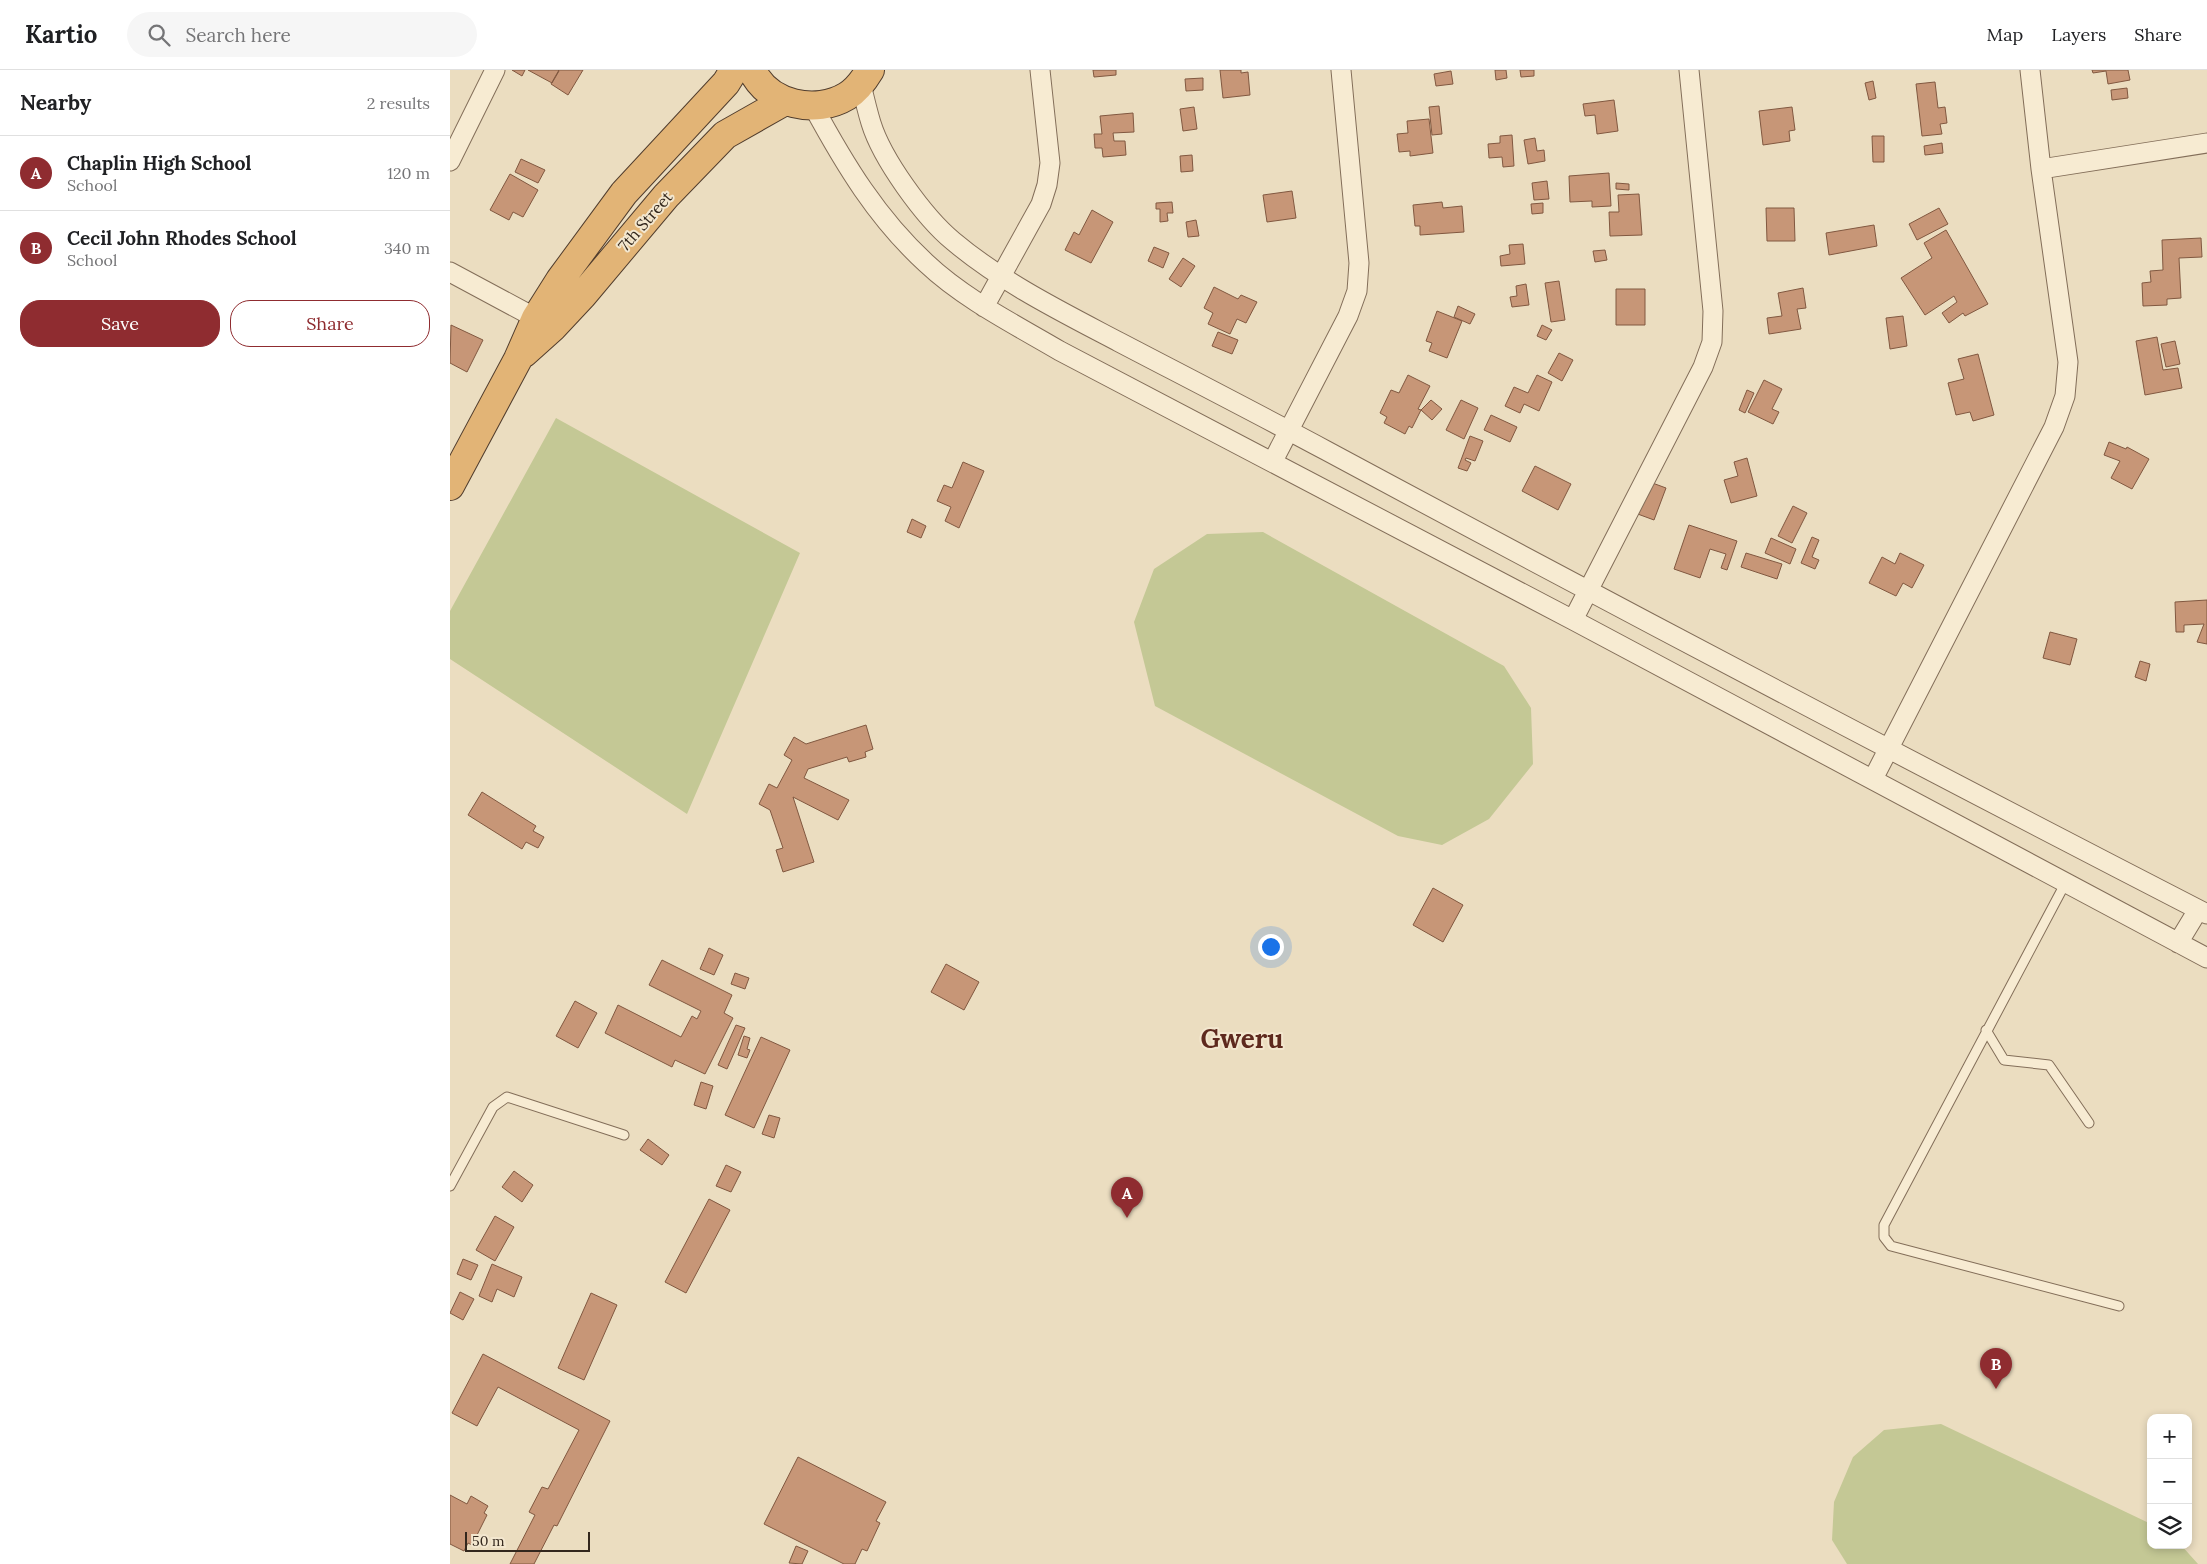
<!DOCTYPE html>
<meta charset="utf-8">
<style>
:root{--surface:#fff;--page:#f6f6f6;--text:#202124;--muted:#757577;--line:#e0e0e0;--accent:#8f2c30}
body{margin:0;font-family:Lora,serif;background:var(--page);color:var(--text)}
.controls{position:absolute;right:15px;bottom:15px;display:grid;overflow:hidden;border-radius:10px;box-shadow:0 2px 8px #0003}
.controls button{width:45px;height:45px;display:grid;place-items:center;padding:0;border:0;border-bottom:1px solid var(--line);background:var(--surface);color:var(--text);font:25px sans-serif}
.scale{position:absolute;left:15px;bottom:12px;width:125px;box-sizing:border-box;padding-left:5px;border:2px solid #33271d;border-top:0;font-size:14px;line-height:18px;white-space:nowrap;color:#33271d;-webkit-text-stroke:4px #f3e7cf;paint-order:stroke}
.you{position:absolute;left:820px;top:876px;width:18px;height:18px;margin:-12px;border:4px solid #fff;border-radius:50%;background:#1a73e8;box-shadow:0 0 0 8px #1a73e833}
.badge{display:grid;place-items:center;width:32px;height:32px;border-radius:50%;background:var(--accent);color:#fff;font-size:16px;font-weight:700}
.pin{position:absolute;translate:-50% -41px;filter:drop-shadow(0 1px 2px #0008)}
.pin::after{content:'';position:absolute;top:26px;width:18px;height:15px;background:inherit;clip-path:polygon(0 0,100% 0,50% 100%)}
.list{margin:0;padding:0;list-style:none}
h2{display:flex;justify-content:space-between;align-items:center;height:65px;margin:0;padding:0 20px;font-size:21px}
h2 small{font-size:16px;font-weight:400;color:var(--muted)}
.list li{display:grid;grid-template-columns:32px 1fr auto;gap:15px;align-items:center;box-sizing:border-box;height:75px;padding:0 20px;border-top:1px solid var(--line)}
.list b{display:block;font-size:19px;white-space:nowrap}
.list p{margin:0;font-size:16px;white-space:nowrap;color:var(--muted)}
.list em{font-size:16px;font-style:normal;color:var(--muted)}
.actions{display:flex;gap:10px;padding:15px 20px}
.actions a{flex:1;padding:11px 0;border:1px solid var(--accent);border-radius:20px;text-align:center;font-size:18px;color:var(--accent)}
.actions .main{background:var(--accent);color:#fff}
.icon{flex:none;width:28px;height:28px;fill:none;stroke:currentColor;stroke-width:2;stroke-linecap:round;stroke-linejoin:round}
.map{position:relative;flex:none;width:1757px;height:1494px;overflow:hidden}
header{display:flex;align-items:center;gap:30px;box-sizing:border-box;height:70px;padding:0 25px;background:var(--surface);border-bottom:1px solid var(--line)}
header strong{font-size:24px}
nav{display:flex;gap:28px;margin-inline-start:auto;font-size:18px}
.search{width:350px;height:45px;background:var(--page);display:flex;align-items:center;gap:12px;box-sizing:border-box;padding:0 18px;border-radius:28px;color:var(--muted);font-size:19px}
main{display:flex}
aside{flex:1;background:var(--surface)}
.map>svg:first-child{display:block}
</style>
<header>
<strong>Kartio</strong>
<div class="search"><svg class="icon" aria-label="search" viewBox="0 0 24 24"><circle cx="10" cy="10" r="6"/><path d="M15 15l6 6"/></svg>Search here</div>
<nav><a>Map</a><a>Layers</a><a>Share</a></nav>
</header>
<main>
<aside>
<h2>Nearby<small>2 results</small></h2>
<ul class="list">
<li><span class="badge">A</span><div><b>Chaplin High School</b><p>School</p></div><em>120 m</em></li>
<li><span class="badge">B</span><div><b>Cecil John Rhodes School</b><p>School</p></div><em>340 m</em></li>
</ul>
<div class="actions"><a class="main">Save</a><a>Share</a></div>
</aside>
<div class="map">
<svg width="1757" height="1494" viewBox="0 0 1757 1494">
<rect width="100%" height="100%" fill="#ebddc0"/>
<path fill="#c4c895" d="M106,348L350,483L237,744L0,589V541Z
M813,462L1054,596L1081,638L1083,694L1039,749L992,775L948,766L705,636L684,552L704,499L757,464Z
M1491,1354L1701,1454V1475H1731L1748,1494H1397L1382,1470L1384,1432L1403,1387L1434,1360Z"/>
<path fill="#c79677" stroke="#815840" d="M62,0H75L72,6Z
M78,0H108L109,1L102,13Z
M133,0L118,25L101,14L109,0Z
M643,0H666V5L644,7Z
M770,0H791V3L798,2L800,25L773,28Z
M1045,0H1056L1057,8L1046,10Z
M1070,0H1084V6L1071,7Z
M1642,0H1678L1680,10L1658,14L1656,1L1643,3Z
M1001,1L1003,14L986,16L984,4Z
M753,8V20L736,21L735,9Z
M1423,11L1426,28L1419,30L1415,13Z
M1485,12L1488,38L1495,37L1497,53L1490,54L1492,64L1472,66L1466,14Z
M1677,18L1678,28L1662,30L1661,20Z
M1164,30L1168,61L1147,64L1145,45L1135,46L1133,34Z
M989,36L992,64L982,65L979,37Z
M744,37L747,59L733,61L730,39Z
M1342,37L1345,60L1339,61L1340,71L1313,75L1309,41Z
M683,43L684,62L663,63L664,71H675L676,85L653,87L652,78H645L644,64H652L650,46Z
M979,49L983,83L960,86V81L949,82L947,64L958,63L957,51Z
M1062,65L1064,96L1053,97L1052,87L1039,88L1038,74L1050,73V66Z
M1422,66H1434V92H1423Z
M1085,68L1087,81L1094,80L1095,91L1078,94L1074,70Z
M1492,73L1493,83L1475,85L1474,76Z
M742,85L743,101L731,102L730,86Z
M71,89L95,100L88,113L65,102Z
M1159,103L1161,136L1142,137V131L1120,132L1119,106Z
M60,104L88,120L73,147L63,142L59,150L40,140Z
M1097,111L1099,129L1084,130L1082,113Z
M1166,113L1179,114V120L1166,119Z
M842,121L846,148L817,152L813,125Z
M1189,124L1192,165L1160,166L1159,142H1169L1168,125Z
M722,132L723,143H717L718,151L710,152V139H706V133Z
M992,132L993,138L1012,136L1014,162L970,165V156H965L963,135Z
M1093,133V143L1082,144L1081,134Z
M1316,138H1344L1345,171H1317Z
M1489,138L1498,154L1467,170L1459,154Z
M642,140L663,152L641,193L615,180L624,162L629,165Z
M746,150L749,166L738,167L736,152Z
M1424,155L1427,176L1379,185L1376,163Z
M1496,160L1538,234L1515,246L1513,243L1499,253L1492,243L1507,232L1504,226L1475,245L1451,208L1482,188L1474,173Z
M1751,168L1752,187L1729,188L1731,228L1717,229V235L1693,236L1692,213L1701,212L1700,201L1713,200L1712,170Z
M1073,174L1075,194L1051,196L1050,186L1060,184L1059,175Z
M704,177L719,183L713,198L698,191Z
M1155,180L1157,190L1145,192L1143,181Z
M733,188L745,196L731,217L719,209Z
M1109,211L1115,250L1101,252L1095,213Z
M1076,214L1079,235L1062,237L1060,227L1067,226L1066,216Z
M764,217L788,229L791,225L807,232L796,253L787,249L780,264L758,254L763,243L754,238Z
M1353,218L1356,238L1347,239L1351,259L1319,264L1317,248L1332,246L1328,223Z
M1166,219H1195V255H1166Z
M1008,236L1025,244L1020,254L1004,247Z
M987,241L1012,251L997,288L979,281L982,273L976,271Z
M1453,246L1457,276L1440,279L1436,248Z
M1,255L33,270L17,302L0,293Z
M1092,255L1102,260L1096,270L1087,266Z
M768,262L788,270L782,284L762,276Z
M1707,267L1713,300L1728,298L1732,318L1695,325L1686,271Z
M1725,271L1730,294L1716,297L1711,274Z
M1109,283L1123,290L1112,311L1098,303Z
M1528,284L1544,345L1523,351L1520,342L1506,345L1498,313L1514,309L1508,289Z
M958,305L980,316L968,339L971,340L962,358L959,356L955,364L934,353L937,347L930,343L941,320L949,323Z
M1087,305L1102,312L1089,341L1074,334L1070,343L1055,336L1064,317L1078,323Z
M1314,310L1332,319L1322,339L1329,342L1323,354L1298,342Z
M1297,320L1304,323L1295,343L1289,340Z
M981,330L992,339L982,350L971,340Z
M1011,330L1028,338L1014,369L996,360Z
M1041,345L1067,357L1060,372L1034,360Z
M1020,366L1033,371L1025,391L1016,388L1015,390L1021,393L1017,401L1008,398Z
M1659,372L1676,379L1677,377L1699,389L1682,419L1661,408L1670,391L1654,385Z
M1297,388L1307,426L1281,433L1274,410L1288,406L1284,392Z
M513,392L534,401L509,458L495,451L501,437L487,431L494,415L502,418Z
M1085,396L1121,414L1108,440L1072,421Z
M1197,411L1216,418L1204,450L1185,443Z
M1343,436L1357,443L1342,473L1328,466Z
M462,449L476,456L471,468L457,462Z
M1239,455L1287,471L1277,500L1271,498L1276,484L1260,479L1250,508L1224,499Z
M1362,467L1369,470L1362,487L1369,490L1365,499L1351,493Z
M1321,468L1346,479L1340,494L1315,483Z
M1296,483L1332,494L1327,509L1291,497Z
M1450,483L1474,495L1462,518L1453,513L1446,526L1419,513L1432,487L1445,494Z
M1757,530V574L1747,572L1754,554L1734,555V562H1726L1725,532Z
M1600,562L1627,569L1620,595L1593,588Z
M1690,591L1700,594L1696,611L1685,607Z
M416,655L423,679L415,682L416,687L399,692L397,687L358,699L354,708L399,730L388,750L343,727L364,792L333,802L326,780L333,778L320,740L309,734L319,714L327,718L342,690L334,685L344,667L356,674Z
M32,722L86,756L83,761L94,767L88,778L76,772L72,779L18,745Z
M983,818L1013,835L993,872L963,855Z
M259,878L273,885L264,905L250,899Z
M212,890L282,925L274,943L283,948L255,1004L225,990L222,997L155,963L168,935L231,967L242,946L247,949L251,941L199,915Z
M496,894L529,912L514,940L481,922Z
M285,903L299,908L295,919L281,914Z
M125,931L147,943L128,978L106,966Z
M286,955L295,958L277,999L268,995Z
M294,966L300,968L297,979L300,980L297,988L288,985Z
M311,967L340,980L304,1058L275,1045Z
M251,1012L263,1016L256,1039L244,1035Z
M319,1045L330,1048L324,1068L312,1064Z
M198,1069L219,1085L212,1095L190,1080Z
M276,1095L291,1102L281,1122L266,1116Z
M64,1101L83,1115L72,1132L52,1117Z
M259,1129L280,1140L236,1223L215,1212Z
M45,1146L64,1157L45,1191L26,1180Z
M13,1189L28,1195L21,1210L7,1204Z
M42,1194L72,1207L64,1227L47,1219L42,1232L29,1226Z
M10,1222L24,1229L13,1250L0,1243Z
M141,1223L167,1235L134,1310L108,1298Z
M33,1284L160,1351L107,1456L104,1455L84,1494H60L85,1445L79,1442L92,1417L98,1419L129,1360L48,1317L27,1356L2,1343Z
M348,1387L436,1432L426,1451L430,1453L417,1481L412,1479L405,1494H394L314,1454Z
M0,1425L17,1434L21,1426L38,1436L34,1443L37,1445L22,1475L18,1473L14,1481L0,1474Z
M346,1476L358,1481L352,1494L339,1493Z"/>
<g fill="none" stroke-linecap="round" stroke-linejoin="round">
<defs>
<path id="service" d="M1616,812L1434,1155V1167L1441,1176L1669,1236
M1536,960L1554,990L1599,995L1639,1053
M0,1116L43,1037L57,1027L174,1065"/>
<path id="minor" d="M411,14C414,27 417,40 421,53C432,89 474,147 503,171C553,213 612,242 669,272C738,308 808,344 877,381C1169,538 1462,692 1757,844
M363,36C395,95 427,148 476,193C514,229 566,255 610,281L1123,550L1757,888
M0,91L45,0
M1591,99L1757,73
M0,202L95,253
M534,237L591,134L597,115L600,93L590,0
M823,391L898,246L907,221L909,193L891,0
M1123,550L1253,297L1262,272L1263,241L1239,0
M1423,709L1604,357L1615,326L1618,292L1591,99L1580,0
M1728,873L1748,840"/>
<path id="trunk" d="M302,0C318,35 366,45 397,26C407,20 414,10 420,0
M74,283L103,257L132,226L216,126L275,65L335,31
M0,416L68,289L86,248L110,210L174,123L276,13L284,0"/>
</defs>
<use href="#service" stroke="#836e59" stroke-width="11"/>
<use href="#minor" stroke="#836e59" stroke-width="21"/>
<use href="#trunk" stroke="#513d2d" stroke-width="30"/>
<use href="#service" stroke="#f7ebd2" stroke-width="9"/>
<use href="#minor" stroke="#f7ebd2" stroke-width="19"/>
<use href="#trunk" stroke="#e2b476" stroke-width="28"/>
</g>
<g text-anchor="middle" stroke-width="4" stroke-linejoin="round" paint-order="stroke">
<g font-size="16" fill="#33271d" stroke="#f3e7cf">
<text transform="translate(195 151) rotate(-49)" y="6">7th Street</text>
</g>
<g font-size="26" font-weight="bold" fill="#5e291e" stroke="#f3e7cf">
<text x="792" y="978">Gweru</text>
</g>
</g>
</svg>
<div class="controls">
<button>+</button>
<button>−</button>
<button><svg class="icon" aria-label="layers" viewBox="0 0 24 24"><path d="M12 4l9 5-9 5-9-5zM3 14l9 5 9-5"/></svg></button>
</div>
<div class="scale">50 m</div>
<div class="you"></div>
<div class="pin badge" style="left:677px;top:1148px">A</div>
<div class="pin badge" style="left:1546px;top:1319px">B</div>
</div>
</main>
